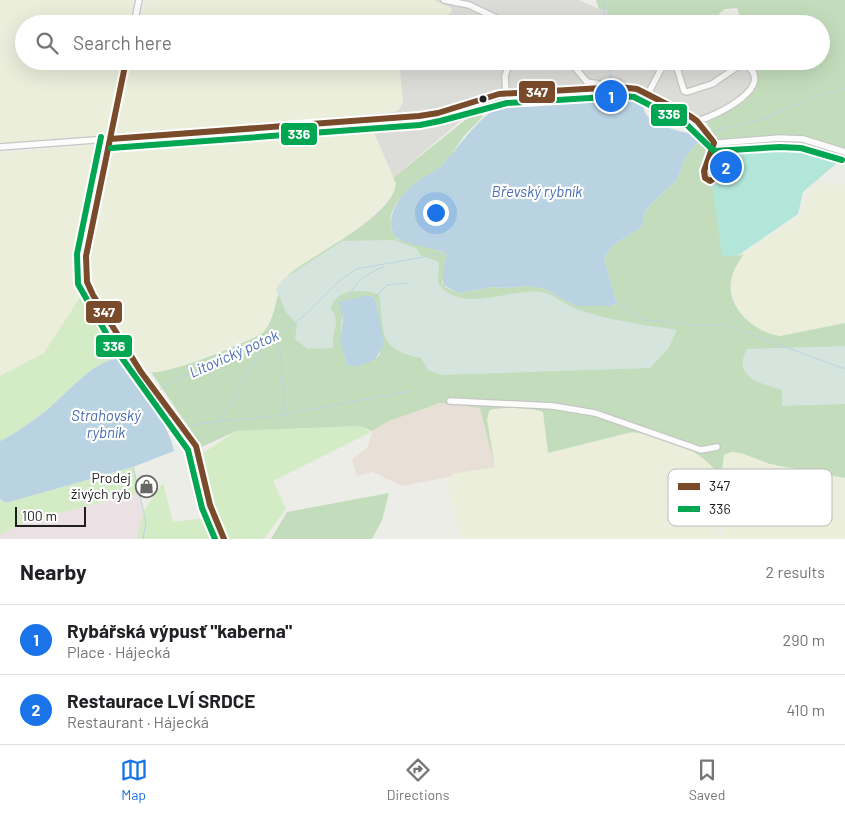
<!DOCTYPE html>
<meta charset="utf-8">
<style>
:root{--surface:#fff;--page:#f2f2f2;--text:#202124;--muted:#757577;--line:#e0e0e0;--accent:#1a73e8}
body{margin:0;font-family:Barlow,sans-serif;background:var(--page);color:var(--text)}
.scale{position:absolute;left:15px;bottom:12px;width:71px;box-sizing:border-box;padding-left:5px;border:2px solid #1f1f1f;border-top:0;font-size:14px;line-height:18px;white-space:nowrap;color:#1f1f1f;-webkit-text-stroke:4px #fff;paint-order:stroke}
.you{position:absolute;left:435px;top:212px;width:18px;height:18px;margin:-12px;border:4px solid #fff;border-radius:50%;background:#1a73e8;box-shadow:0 0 0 8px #1a73e833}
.badge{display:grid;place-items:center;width:32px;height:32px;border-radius:50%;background:var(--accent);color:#fff;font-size:16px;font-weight:700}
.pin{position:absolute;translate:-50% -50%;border:2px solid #fff;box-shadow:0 1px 5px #0006}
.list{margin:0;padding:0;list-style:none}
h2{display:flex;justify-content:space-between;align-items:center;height:65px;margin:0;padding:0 20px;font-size:21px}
h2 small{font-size:16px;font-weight:400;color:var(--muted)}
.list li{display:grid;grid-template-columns:32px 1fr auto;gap:15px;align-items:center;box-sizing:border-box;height:70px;padding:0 20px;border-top:1px solid var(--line)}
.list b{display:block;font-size:19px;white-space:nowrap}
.list p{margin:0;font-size:16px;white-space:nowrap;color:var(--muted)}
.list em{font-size:16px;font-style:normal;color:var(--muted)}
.icon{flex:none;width:28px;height:28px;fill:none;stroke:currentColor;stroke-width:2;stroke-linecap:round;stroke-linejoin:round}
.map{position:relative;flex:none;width:845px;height:539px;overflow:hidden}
.search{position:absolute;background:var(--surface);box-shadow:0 5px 20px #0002;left:15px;right:15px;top:15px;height:55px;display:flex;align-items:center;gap:12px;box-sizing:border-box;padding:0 18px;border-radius:28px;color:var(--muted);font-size:19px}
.sheet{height:205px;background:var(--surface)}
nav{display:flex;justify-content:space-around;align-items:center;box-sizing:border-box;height:70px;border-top:1px solid var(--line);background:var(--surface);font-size:14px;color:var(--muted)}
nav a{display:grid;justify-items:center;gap:2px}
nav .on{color:var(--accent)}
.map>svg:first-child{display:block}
</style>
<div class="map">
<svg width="845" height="539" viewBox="0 0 845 539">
<rect width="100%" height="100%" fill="#edede8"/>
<path fill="#dcdcd9" d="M433,0H579L599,9L607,10L608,24H396L449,15L452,10L450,7Z
M399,61H754L757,79L746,102L706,122H696L681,113L667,109L631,91L480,100L478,110L458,123L393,178L373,131L369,115L393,112Z"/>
<path fill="#ebe1e5" d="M140,493L145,523L140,539H0V535L27,521Z"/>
<path fill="#e8e0d7" d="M440,403L480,408L495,468L402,486L373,472L357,476L352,459L368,447L372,431L389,421Z"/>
<path fill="#eaeedb" d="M0,0H134L130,24H24V61H122L106,132L103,136L0,145Z
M145,0H433L452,9L449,15L444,17L396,24H140Z
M131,61H399L403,102L398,111L393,112L117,136V125Z
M366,125L373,131L396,183L393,193L387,200L363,224L284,279L264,332L178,368L156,373L151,372L129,346L110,318L96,293L89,272L90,252L115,147L118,144Z
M96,145L101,148L102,156L80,253V269L84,288L82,294L44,353L0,376V153Z
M818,183L836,185L845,183V323L780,336L769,334L755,327L738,310L730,285L732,274L744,254L800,215L810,192Z
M493,408L532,409L543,412L548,453L637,431L669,441L700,456L712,466L715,474L718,539H461L447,483L453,474L495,467L487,420V414Z
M731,452L741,453L787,468L845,478V539H724L721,499L722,459L724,455Z"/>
<path fill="#d4ecc5" d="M84,288L121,350L116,359C91,362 63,398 42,414C29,423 15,434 0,441V376L44,353L82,294Z
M359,426L371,432L273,481L286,509L264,539H227L215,506L203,453L236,431Z
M134,467L140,493L27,521L0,535V499L6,503Z
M163,483L173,522L213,517L219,539H137L144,510Z"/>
<path fill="#c3ddbc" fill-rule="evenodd" d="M596,0H845V148L804,136H781L723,142L717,139L706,122C737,106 761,102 754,61H821V24H743L737,8L725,9L707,24H608L607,10L599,9Z
M475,112L483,116C477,123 470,129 464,136C457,145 450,159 441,166C421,183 373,206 397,239L445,252L447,256L442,283L445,287L458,293L492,287L505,288L528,286L545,289L575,306H611L617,304L604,258L613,245L642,227L645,212L651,204L677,180L686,156L700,140L713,147L712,183L737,256L744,254C738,263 732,271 731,282C727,309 756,333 780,336L845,323V478L770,464L741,453L731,452L724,455L722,470L714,469C700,450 651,429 628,433L548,453L543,412C536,408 495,406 489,411L487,420L495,468L480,408L440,403L389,421L372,431L359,426L236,431L202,447L151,372C165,376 250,342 264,332C279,313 273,287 293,271C317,253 395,214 396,183L393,178ZM371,296L376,301L378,310L380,354L375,360L347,365C340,344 339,320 347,300Z
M389,493L382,520L372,539H271L287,512Z"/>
<path fill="#d5e5de" d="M393,240L416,248L420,255L439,262L438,283C461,315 509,288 542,292C554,294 565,305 576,309C608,320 643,325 677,330L668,349L650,368L442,375L428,370L421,358C377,349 385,334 379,295C364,288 334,289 331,309C342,322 331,332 333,348L308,349L295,339L297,324L286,312L276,289L282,280L342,241Z
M845,346V404L782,406V390C761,383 731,378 747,349Z"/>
<path fill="#b2e6d8" d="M781,140L808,144L844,157L803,192L798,214L737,256H722L712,183L713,147Z"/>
<path fill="#bad3e2" d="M615,91L643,98C643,102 643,106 644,110C648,125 683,132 696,135L700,140L686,156L677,180L651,204L645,212L642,227L613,245L604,258L617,304L611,306H575L545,289L528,286L505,288L492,287L458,293L443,285V269L447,256L445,252C434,248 400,244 395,236C383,217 401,195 415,183C424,176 436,172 443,164C464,141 475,121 502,104L608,92L609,97L615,95Z
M365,296H371L376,301L384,344L375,360L356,367L347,365L340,342L343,319L338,302Z
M116,359C134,373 171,429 174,451L133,467L6,503L0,499V441C15,434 29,423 42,414C63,398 91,362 116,359Z"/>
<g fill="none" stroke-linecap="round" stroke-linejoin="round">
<path stroke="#bad3e2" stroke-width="1" d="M604,0L605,24
M608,61L612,86
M710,131L763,119L814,97L845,89
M696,135L704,133
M374,298L387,285L408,283
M349,299C352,282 369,273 383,267
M617,302L636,315L646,320L695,325H726L845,369
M159,390L173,381L285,331L306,314L338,282L356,269L446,253
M146,399L153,394
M286,414L411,391
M220,421L285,415L279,334
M192,425L220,421L268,339
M133,467L146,522L143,539"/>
<defs>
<path id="minor" d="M444,0L469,5L509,24
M134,24L139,0
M126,61L86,256L87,282L93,295L141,372L196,446L210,505L224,539
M555,61L572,64L587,82L605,85
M675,61L684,91L687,92L712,84L743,63C781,85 716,116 697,121
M506,94L505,76L510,61
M647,96L662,67L668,61
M0,147L419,116L438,113L506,94L623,87L637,89L690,116L717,143L780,138L803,139L845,152
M450,401L553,406L595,413L701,450L717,447"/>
</defs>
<use href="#minor" stroke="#c6c6c4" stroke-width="8"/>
<use href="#minor" stroke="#fcfcfc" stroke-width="5.5"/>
<defs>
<path id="bus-1" d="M126,61L86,256L87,282L93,295L141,372L196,446L210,505L224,539
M110,139L419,116L438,113L499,94L619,87L637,89L690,116L697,121L713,141
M713,179L710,181L705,178L704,171L714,143"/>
<path id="bus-2" d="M101,137L77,254L78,284L114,347L188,450L202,508L215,539
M111,148L420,125L440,121L507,103L623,96L634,97L685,123L714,151L780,147L801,148L842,160"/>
</defs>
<use href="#bus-1" stroke="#fff" stroke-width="10"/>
<use href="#bus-2" stroke="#fff" stroke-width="10"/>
<use href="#bus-1" stroke="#7a4b2a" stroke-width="6"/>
<use href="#bus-2" stroke="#00a651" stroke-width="6"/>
</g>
<defs>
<symbol id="shop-ring" viewBox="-11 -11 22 22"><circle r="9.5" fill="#fff" stroke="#676765" stroke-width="1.5"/><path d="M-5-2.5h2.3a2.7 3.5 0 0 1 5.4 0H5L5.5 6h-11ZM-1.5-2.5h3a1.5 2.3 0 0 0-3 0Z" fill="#676765"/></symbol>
</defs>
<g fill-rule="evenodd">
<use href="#shop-ring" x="134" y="474" width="25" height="25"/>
</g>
<circle fill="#1f1f1f" stroke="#fff" stroke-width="2" cx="483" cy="99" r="4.5"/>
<g text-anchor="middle" stroke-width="4.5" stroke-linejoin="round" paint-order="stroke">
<g font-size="14" fill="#1f1f1f" stroke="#fff" text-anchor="end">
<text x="131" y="483">Prodej<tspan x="131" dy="16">živých ryb</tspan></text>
</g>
<g font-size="15" font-style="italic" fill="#486db1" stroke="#fff">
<text x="537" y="197">Břevský rybník</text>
<text transform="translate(234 354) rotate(-24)" y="5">Litovický potok</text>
<text x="106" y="421">Strahovský<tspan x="106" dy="17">rybník</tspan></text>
</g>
</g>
<rect x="668" y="469" width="164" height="57" rx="8" fill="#fff" stroke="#bcbcbc" stroke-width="1"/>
<rect x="678" y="483" width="22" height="7" fill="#7a4b2a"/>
<rect x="678" y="506" width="22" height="6" fill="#00a651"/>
<g font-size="14" fill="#1f1f1f">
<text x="709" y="491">347</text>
<text x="709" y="514">336</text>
</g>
<g stroke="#fff" stroke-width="2">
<rect x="518" y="80" width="38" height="24" rx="5" fill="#7a4b2a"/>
<rect x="650" y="103" width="38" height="24" rx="5" fill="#00a651"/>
<rect x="280" y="122" width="38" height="24" rx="5" fill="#00a651"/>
<rect x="85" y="300" width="38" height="24" rx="5" fill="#7a4b2a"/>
<rect x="95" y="334" width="38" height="24" rx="5" fill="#00a651"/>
</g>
<g font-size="14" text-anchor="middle" font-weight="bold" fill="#fff">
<text x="537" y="97">347</text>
<text x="669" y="119">336</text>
<text x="299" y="139">336</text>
<text x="104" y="317">347</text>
<text x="114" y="351">336</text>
</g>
</svg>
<div class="scale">100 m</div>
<div class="you"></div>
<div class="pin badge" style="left:611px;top:96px">1</div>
<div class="pin badge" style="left:726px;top:167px">2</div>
<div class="search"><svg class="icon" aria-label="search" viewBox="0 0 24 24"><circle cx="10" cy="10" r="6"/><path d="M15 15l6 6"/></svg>Search here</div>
</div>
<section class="sheet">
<h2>Nearby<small>2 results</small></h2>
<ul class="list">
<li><span class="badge">1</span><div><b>Rybářská výpusť &quot;kaberna&quot;</b><p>Place · Hájecká</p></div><em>290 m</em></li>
<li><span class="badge">2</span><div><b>Restaurace LVÍ SRDCE</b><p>Restaurant · Hájecká</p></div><em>410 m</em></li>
</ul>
</section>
<nav>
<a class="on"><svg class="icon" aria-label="map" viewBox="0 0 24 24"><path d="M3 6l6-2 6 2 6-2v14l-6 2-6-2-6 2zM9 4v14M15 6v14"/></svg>Map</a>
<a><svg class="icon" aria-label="directions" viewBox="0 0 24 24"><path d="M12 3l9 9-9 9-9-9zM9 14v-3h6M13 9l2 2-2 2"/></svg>Directions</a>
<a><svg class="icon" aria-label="saved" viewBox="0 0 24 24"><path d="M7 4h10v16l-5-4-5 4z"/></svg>Saved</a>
</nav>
